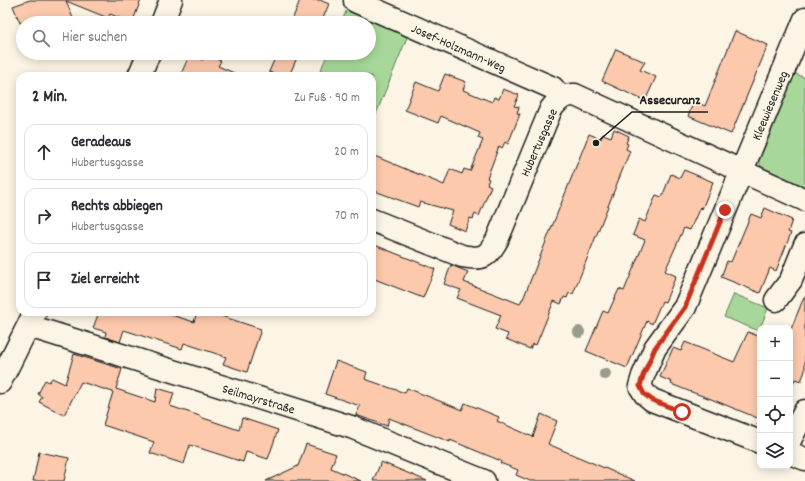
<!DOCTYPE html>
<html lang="de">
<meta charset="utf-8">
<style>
:root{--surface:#fff;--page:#f7f7f7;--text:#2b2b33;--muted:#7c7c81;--line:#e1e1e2}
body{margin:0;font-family:Dekko,sans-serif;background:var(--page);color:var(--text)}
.controls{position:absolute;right:12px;bottom:12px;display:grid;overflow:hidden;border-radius:8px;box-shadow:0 2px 10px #0003}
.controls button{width:36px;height:36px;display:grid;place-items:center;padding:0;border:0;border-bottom:1px solid var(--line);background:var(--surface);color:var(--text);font:20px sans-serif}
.stop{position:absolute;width:12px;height:12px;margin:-9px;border:3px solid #c8321e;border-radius:50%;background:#fff}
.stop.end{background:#c8321e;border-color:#fff;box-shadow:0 1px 4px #0008}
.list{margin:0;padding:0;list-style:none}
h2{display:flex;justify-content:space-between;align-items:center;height:52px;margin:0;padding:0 16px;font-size:17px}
h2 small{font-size:13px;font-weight:400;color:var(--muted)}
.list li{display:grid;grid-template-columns:26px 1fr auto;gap:12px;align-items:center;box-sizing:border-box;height:56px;margin:0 8px 8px;padding:0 8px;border:1px solid var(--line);border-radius:12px}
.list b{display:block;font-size:15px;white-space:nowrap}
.list p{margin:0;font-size:13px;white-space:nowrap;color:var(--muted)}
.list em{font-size:13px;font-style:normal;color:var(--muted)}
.icon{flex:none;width:22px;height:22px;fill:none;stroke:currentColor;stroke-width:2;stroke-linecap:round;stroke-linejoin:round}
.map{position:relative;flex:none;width:805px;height:481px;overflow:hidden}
.search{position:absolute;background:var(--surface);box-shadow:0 2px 10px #0003;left:16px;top:16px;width:360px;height:44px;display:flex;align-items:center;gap:10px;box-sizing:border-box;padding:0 14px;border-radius:22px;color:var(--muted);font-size:15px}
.panel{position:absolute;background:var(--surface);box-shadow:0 2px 10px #0003;left:16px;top:72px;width:360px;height:244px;border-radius:12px}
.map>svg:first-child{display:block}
</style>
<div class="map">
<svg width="805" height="481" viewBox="0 0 805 481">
<rect width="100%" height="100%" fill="#fcf5e5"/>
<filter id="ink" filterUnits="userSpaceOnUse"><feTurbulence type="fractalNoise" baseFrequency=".025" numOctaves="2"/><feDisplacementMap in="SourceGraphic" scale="8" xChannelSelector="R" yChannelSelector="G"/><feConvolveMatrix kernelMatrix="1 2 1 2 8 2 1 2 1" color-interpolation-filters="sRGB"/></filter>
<g filter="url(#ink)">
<path fill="#a7d899" stroke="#627a5a" d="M347,9L408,35L376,114L372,112V76H318L328,53H369V23H341Z
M792,72L805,78V189L767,171L761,166L757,157Z
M734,294L768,308L759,331L724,317Z"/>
<path fill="#fcc9ac" stroke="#1c1c1c" d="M30,0H141L132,23L110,14L108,18L66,1L75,23H20L13,6Z
M300,0H320L329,4L321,23H291Z
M735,31L768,45L731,134L688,116L694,101L705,106Z
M616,49L645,62L640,70L656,77L645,101L602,81Z
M277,53H299L289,76H279L269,72Z
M190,54L203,60L206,54L221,61L218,66L241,76H180Z
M445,74L466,82L463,90L492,102L494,97L499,99L503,89L519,95L514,106L519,107L517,113L520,114L508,144L505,142L502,148L499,146L487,178L489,179L487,184L491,186L479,216L475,214L473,219L470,218L465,231L448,224L453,211L420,202L418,207L372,190V155L444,185L450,169L462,174L464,169L470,171L483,140L478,138L480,133L441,116L438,123L405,110L416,82L438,91Z
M614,129L629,136L626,143L628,144L626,149L630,151L573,294L569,293L567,298L564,297L561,304L554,301L536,345L532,344L530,349L506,339L508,334L495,329L501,315L457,298L461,290L444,284L451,265L468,272L464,282L520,304L522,299H523L589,134L601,139L603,134L611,137Z
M684,170L713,182L702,209L700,207L690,230L684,228L665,271L676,276L665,302L662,301L652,324L647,321L627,368L586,351L603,311L608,313L619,289L624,291L645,240L633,235L639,219L645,222L656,195L662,197L671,174L680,178Z
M765,208L792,220L788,232L791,233L776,271L770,268L760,293L721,277L727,261L731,262L751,214L761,218Z
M372,244L435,269L423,298L372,278Z
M804,297H805V371L801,381L795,379L790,391V329H791Z
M99,312H162L194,322L197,312H209L261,329L247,372L223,364L226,357L184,343L182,349L124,330L120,342L105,337L106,332L93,328Z
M748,332L760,337V426L757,425L760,419L711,399L686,390L671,384L672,382L660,377L673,348L681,351L685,342L734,362Z
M74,354L122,369L116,389L155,402L157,388L174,393L170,406L200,416V417L239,430L242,418L278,430L268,459L246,452L243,462L190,445L184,464L150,453L154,442L103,425L113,392L81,382L64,415L39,402L42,397L38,394L45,380L49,382L52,378L65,384Z
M336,361L367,372L365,379L405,393L407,388L462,410L465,403L499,417L497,421L533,437L541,414L557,421L548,444L635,481H530L516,475L518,470L500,463L501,461L450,440V442L389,418L387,426L356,415L360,406L325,394Z
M306,444L336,454L331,468L361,481H266L298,466Z
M39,452L69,458L64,481H33Z
M381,462L427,481H373Z"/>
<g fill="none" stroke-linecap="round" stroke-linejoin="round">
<defs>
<path id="minor" d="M355,0V1L553,88L561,98
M372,220L462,256C482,260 487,258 497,240L551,109C558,100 564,94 575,95L805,200
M776,300L791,280L805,245
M29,326L351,427L484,481
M790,440L805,411
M760,442L652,400L645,394L640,386L643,376L655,348L685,307L805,19
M790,453L805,459"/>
<path id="tertiary" d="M162,23L171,0
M139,76L149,53
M0,382L35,312"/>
</defs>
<use href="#minor" stroke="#1c1c1c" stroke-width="25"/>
<use href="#tertiary" stroke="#1c1c1c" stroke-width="25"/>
<use href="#minor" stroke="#fcf5e5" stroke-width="22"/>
<use href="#tertiary" stroke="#fcf5e5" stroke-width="22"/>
</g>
<g fill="#989c8b">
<circle cx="579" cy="332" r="6"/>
<circle cx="605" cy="374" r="6"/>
</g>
</g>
<g fill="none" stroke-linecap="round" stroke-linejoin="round" filter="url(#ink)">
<path stroke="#c8321e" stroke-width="5" d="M682,412L652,400L644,394L640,386L643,376L655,348L685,307L725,210"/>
</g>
<g text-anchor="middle" stroke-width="3.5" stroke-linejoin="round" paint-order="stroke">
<g font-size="13" fill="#1c1c1c" stroke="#fcf5e5">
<text transform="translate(459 47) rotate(24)" y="5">Josef-Holzmann-Weg</text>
<text transform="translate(769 105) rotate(-67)" y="5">Kleewiesenweg</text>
<text transform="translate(538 142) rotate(-66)" y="5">Hubertusgasse</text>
<text transform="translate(259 398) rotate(17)" y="5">Seilmayrstraße</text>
</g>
</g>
<path fill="none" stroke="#1c1c1c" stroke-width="1.5" d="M596 143L632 112H708"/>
<circle fill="#1c1c1c" stroke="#fcf5e5" stroke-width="1.5" cx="596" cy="143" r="4"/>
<g font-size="14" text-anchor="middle" font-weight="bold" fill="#1c1c1c" stroke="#fcf5e5" stroke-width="3.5" stroke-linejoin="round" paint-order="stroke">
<text x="670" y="104">Assecuranz</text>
</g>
</svg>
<div class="controls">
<button>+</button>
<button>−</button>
<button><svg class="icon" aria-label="locate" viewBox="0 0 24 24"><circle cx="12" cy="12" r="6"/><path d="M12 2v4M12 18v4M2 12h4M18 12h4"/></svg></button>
<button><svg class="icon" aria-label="layers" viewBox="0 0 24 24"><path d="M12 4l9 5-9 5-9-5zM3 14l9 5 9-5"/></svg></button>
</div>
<div class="stop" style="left:682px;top:412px"></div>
<div class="stop end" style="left:725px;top:210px"></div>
<div class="search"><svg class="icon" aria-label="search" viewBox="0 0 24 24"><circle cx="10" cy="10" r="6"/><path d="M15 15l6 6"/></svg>Hier suchen</div>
<section class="panel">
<h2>2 Min.<small>Zu Fuß · 90 m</small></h2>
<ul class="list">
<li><svg class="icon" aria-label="ahead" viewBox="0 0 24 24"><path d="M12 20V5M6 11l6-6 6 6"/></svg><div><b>Geradeaus</b><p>Hubertusgasse</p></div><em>20 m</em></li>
<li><svg class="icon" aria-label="right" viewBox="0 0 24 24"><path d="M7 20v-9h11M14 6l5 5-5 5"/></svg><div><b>Rechts abbiegen</b><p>Hubertusgasse</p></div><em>70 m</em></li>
<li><svg class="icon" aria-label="arrive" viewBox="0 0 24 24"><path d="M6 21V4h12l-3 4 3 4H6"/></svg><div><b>Ziel erreicht</b></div></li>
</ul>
</section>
</div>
